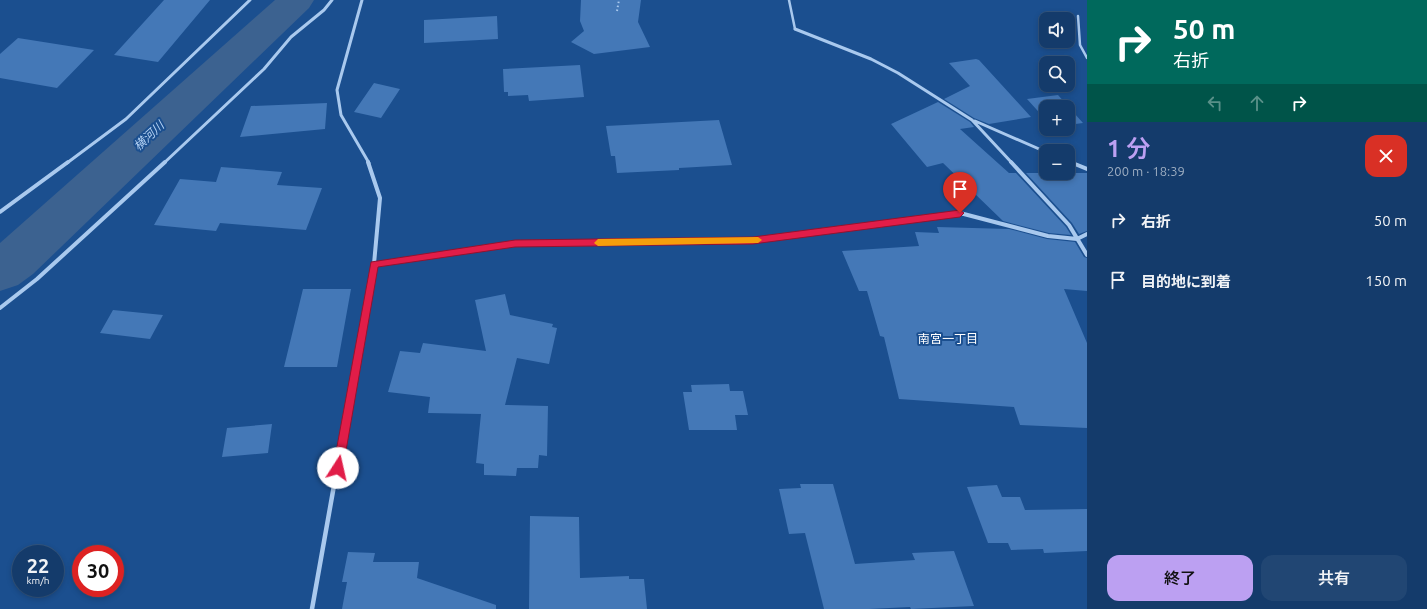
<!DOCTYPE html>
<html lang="ja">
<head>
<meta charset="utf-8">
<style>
	body { margin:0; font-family:Ubuntu,"Noto Sans JP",sans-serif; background:#214673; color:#f1f3f6; height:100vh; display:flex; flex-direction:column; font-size:15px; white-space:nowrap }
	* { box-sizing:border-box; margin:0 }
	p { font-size:13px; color:#9dadc1 }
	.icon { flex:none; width:22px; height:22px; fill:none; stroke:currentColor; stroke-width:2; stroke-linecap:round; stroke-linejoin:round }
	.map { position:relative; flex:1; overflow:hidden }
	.sheet { display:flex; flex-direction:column; background:#143b6b; width:340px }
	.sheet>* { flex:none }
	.top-card { background:#00695c; color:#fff; overflow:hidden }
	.controls { position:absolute; left:1039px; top:12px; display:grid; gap:8px }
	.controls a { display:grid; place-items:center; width:36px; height:36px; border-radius:8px; background:#143b6b; box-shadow:0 2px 6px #0003,0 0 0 1px #33557e; font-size:20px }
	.speed { position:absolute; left:12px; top:545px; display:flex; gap:8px; font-size:20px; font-weight:700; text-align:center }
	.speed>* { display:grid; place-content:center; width:52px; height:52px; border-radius:50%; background:#143b6b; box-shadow:0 2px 6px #0003,0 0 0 1px #33557e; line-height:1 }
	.speed small { font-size:10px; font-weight:400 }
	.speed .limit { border:6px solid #d22; background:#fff; color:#111 }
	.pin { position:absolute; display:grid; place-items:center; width:34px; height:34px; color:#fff; margin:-41px -17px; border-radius:50% 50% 50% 0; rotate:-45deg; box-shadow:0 0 4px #0007 }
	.pin .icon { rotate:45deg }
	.me { position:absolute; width:44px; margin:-22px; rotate:10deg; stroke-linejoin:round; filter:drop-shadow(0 0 3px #0008) }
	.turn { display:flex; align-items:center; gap:14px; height:84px; padding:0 20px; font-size:18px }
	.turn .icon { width:52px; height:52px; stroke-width:2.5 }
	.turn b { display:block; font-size:28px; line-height:34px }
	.lanes { display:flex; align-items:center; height:38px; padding:0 20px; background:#0003; justify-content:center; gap:20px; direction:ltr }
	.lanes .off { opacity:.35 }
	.round { display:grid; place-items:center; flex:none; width:42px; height:42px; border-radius:12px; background:#214673 }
	.summary { display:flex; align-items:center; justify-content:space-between; height:68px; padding:0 20px }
	h1 { font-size:24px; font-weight:600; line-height:30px; color:#bca0f2 }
	.cta { display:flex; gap:8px; margin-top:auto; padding:8px 20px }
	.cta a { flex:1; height:46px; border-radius:12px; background:#bca0f2; color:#111; font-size:16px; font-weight:600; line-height:46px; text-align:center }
	.cta a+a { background:#214673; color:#f1f3f6 }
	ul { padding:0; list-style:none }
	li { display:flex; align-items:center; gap:12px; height:60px; padding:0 20px }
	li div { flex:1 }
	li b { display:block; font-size:15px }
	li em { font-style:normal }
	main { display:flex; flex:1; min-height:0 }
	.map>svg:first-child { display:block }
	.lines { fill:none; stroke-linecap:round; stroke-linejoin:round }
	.river { fill:#3c6290; fill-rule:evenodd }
	.building { fill:#4478b7 }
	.path { stroke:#a9c9ee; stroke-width:2; stroke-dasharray:1.5 2.5; stroke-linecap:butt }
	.service { stroke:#a9c9ee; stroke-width:2.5 }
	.minor-far2 { stroke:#a9c9ee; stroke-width:3 }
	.minor-far1 { stroke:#a9c9ee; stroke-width:4 }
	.minor { stroke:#a9c9ee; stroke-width:4.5 }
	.route { fill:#e11d48; stroke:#92132f }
	.slow { fill:#f59e0b }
	.labels { text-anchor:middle; stroke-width:4; stroke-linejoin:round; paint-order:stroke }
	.water-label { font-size:12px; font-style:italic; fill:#b5d3f5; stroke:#1b4f8f }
	.neighbourhood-label { font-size:12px; fill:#fff; stroke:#1b4f8f }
</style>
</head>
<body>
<main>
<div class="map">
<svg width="1087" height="609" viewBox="0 0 1087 609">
	<rect width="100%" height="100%" fill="#1b4f8f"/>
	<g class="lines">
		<path class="river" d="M 275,0 L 314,0 L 309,8 L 33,274 L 18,285 L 0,291 L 0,243 Z"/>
	</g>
	<path class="building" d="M 164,0 L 210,0 L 158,62 L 114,55 Z
		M 581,0 L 641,0 L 638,22 L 650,47 L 594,54 L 571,42 L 584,31 L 580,21 Z
		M 497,16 L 498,39 L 424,43 L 424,20 Z
		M 18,38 L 94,50 L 57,88 L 0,78 L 0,54 Z
		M 976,59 L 979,60 L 1031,117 L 989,124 L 974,118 L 944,99 L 970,86 L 949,63 Z
		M 580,65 L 584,97 L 529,101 L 528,95 L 508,96 L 508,92 L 504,92 L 503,69 Z
		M 374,83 L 400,89 L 381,118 L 354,112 Z
		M 1058,95 L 1083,123 L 1068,125 L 1068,107 L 1046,107 L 1046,120 L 1027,99 Z
		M 938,102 L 970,122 L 974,127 L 960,129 L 1009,173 L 1016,173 L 1066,227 L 1071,235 L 1049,233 L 1003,221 L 943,163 L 927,167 L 891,124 Z
		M 327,103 L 325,129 L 240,137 L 251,106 Z
		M 719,120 L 732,165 L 679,168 L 679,170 L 617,173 L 615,156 L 611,156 L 606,126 Z
		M 221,167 L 282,172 L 277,185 L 322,188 L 306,230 L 220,223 L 216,231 L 154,225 L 180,179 L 216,182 Z
		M 1026,173 L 1087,173 L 1087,231 L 1079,234 L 1072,223 Z
		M 937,227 L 1009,229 L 1047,239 L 1075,242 L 1084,257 L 1087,258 L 1087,291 L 1064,289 L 1087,343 L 1087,428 L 1020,425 L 1014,407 L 899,399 L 884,337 L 880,336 L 867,291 L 859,291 L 842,251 L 919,246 L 915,232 L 939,233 Z
		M 303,289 L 351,289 L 337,367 L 284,367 Z
		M 505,294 L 510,315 L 553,324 L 552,327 L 557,328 L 549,364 L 517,358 L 505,405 L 548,406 L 547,456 L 539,455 L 538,468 L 517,468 L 516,476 L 484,475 L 484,464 L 476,463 L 481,414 L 428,413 L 430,397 L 388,392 L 400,351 L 420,353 L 423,343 L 486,351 L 475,300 Z
		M 113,310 L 163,315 L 150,339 L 100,333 Z
		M 729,384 L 730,391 L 743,391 L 748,415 L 735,415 L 737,430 L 689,430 L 683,392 L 692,392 L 691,385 Z
		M 272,424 L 268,453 L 222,457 L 227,428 Z
		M 800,484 L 833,484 L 855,564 L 915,560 L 912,553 L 954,551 L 974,606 L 911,609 L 910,607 L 869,609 L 824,609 L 805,533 L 789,534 L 779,489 L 801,488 Z
		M 997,485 L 1002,497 L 1020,497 L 1025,510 L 1087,509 L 1087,551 L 1044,553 L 1043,549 L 1011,550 L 1008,543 L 988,543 L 967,487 Z
		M 530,516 L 579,517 L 580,578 L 629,576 L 629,579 L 644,579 L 647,609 L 529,609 Z
		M 348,552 L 375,553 L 373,562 L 419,562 L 417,578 L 496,605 L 496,609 L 342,609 L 347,582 L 342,582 Z"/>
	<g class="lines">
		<path class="path" d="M 617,11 L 619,0"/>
		<path class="service" d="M 789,0 L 795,29
			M 1078,16 L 1080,45 L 1087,58"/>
		<path class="minor-far2" d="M 362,0 L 337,90 L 341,115 L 369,163
			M 795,29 L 871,59 L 898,73 L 972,120 L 1012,163
			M 975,121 L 1046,152
			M 1068,161 L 1072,163
			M 67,163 L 126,119 L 250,0
			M 164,163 L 264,69 L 291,37 L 324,10 L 332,0"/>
		<path class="minor-far1" d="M 1011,162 L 1069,225 L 1087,255
			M 1070,162 L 1087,169
			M 0,212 L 68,162
			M 374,264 L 515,244 L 753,241 L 960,213 L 1048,236 L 1077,239 L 1087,234
			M 0,308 L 37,279 L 165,162
			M 356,363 L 374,264 L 380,198 L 368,162"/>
		<path class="minor" d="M 312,609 L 356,362"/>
	</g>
	<path class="route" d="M 960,210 L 964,213 L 960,217 L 753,244 L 515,247 L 378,267 L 343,468 L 342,472 L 338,473 L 334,472 L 333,468 L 371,262 L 515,240 L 753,237 Z"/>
	<path class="slow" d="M 758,237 L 762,240 L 758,243 L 598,246 L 594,243 L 598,239 Z"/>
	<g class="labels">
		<g class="water-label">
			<text transform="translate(149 136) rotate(-43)" y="4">横河川</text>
		</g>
		<g class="neighbourhood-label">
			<text x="948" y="343">南宮一丁目</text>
		</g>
	</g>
</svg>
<div class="controls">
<a><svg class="icon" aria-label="sound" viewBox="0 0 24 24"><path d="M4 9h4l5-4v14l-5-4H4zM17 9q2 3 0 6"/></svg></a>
<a><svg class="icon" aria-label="search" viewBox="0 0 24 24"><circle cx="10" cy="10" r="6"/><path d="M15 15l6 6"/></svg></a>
<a>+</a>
<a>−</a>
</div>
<div class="speed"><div>22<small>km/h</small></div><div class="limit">30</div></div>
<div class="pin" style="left:960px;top:213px;background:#d93025"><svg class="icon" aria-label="arrive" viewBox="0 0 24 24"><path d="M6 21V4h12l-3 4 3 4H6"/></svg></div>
<svg class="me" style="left:338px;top:468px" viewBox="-20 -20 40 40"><circle r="19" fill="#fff"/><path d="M0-13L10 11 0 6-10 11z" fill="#e11d48"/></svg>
</div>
<section class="sheet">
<div class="top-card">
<div class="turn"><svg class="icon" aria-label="right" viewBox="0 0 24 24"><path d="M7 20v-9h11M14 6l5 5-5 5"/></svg><div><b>50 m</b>右折</div></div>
<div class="lanes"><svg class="icon off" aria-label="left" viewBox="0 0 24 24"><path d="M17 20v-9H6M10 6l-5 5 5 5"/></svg><svg class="icon off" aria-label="ahead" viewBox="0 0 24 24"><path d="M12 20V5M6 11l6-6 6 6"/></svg><svg class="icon" aria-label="right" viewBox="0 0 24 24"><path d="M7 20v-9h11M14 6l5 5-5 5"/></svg></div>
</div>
<div class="summary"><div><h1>1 分</h1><p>200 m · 18:39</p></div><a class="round" style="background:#d93025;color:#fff"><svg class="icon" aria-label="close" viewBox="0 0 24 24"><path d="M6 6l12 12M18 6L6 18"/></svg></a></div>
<ul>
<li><svg class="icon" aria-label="right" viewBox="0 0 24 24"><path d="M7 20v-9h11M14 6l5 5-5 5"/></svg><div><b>右折</b></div><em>50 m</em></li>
<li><svg class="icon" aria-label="arrive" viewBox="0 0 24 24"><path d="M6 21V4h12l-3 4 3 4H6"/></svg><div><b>目的地に到着</b></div><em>150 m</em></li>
</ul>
<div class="cta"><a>終了</a><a>共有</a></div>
</section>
</main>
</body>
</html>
